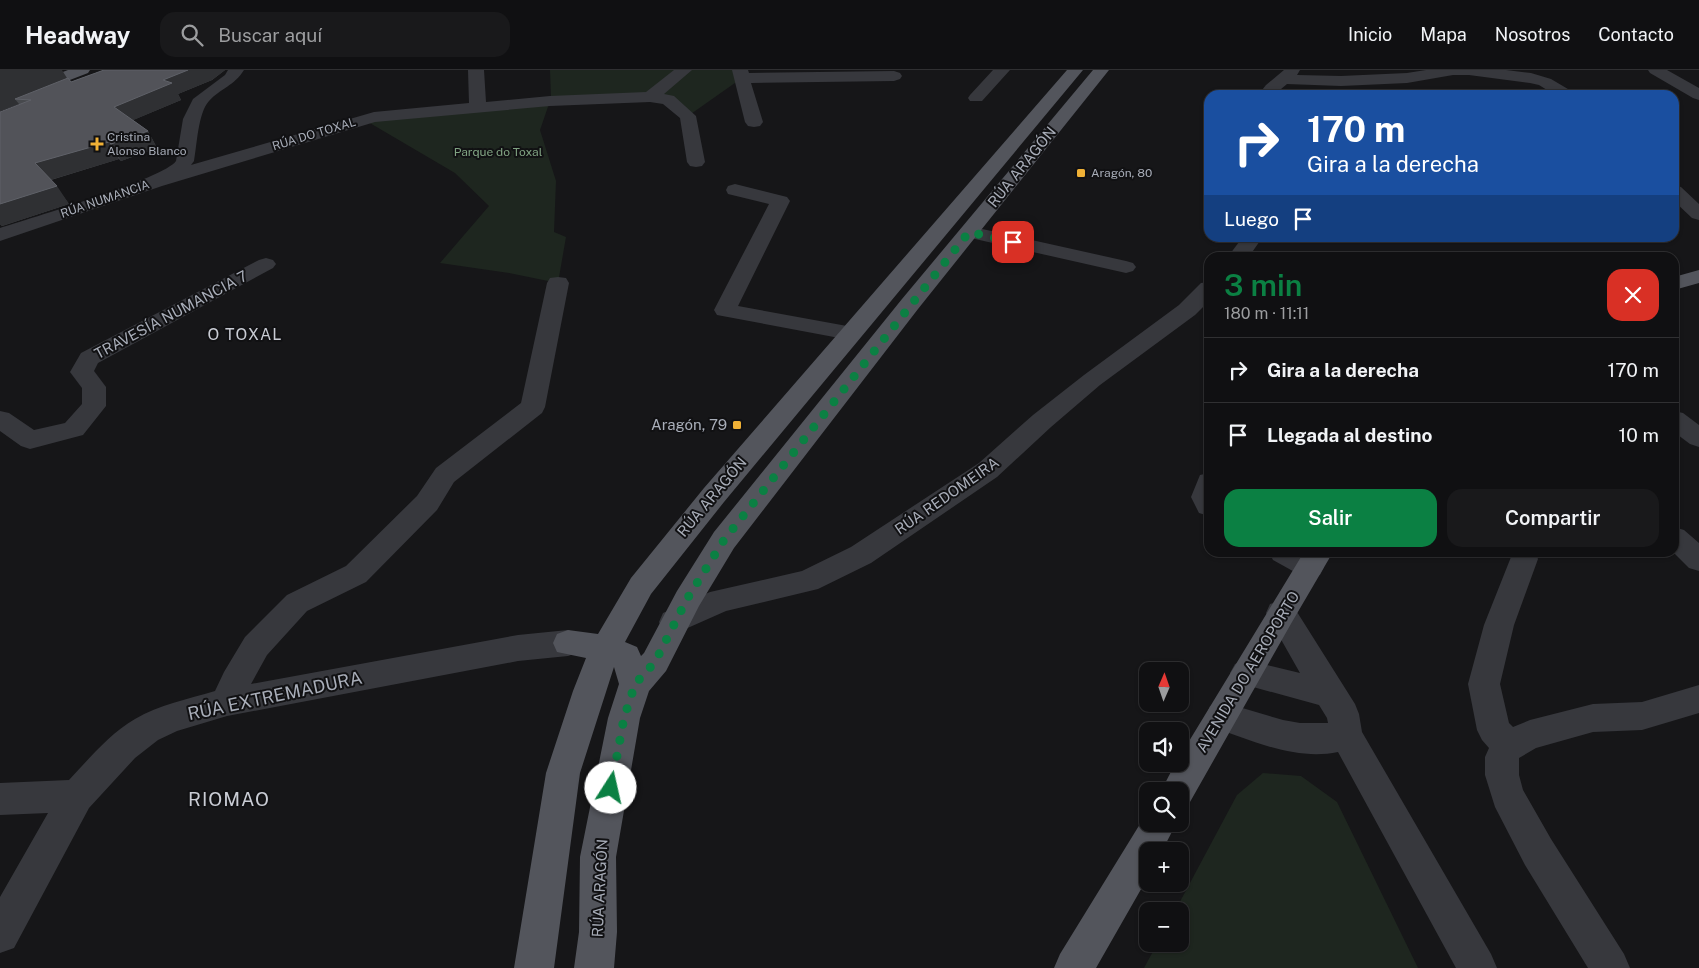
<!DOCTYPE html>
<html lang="es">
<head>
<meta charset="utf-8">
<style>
	body { margin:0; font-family:"Public Sans",sans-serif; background:#19191b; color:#f1f3f6; height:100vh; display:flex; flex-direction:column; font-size:19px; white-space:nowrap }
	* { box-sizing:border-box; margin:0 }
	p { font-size:16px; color:#9c9d9f }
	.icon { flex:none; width:28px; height:28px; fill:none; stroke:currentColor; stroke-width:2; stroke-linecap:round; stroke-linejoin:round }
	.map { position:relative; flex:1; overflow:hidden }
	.side { position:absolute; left:1204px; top:182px; width:475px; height:305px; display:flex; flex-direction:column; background:#101012; border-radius:15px; box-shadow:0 1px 4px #0004,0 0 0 1px #303032 }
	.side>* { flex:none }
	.top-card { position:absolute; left:1204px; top:20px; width:475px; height:152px; border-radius:15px; box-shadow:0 1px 4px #0004,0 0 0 1px #303032; background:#1a4fa0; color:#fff; overflow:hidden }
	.needle { width:32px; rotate:2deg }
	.fabs { position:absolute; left:1139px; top:592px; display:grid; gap:10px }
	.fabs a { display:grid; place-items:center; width:50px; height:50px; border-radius:10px; background:#101012; box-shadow:0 1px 4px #0004,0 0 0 1px #303032; font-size:25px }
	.pin { position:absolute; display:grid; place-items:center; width:42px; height:42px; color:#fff; margin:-21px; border-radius:10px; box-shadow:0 2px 8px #0006 }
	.me { position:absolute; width:55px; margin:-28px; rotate:10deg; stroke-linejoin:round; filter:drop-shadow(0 0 4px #0008) }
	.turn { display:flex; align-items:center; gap:18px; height:105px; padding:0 20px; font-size:22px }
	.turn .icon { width:65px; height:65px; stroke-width:2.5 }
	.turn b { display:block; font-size:35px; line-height:42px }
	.then { display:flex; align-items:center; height:48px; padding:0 20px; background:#0003; gap:10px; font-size:19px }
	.round { display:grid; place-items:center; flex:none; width:52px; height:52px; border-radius:15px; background:#19191b }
	.summary { display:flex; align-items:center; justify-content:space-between; height:85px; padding:0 20px }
	h1 { font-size:30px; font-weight:600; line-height:38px; color:#0b8043 }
	.primary-button { display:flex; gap:10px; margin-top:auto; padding:10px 20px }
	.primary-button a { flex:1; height:58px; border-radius:15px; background:#0b8043; color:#fff; font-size:20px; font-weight:600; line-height:58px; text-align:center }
	.primary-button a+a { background:#19191b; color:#f1f3f6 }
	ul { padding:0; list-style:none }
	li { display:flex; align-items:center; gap:15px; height:65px; padding:0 20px; border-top:1px solid #303032 }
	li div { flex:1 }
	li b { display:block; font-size:19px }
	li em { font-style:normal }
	header { display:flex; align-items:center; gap:30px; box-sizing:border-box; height:70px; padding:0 25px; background:#101012; border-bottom:1px solid #303032 }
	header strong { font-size:24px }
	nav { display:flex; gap:28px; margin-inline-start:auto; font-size:18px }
	.search { width:350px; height:45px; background:#19191b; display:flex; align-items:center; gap:12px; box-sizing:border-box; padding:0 18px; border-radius:15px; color:#9c9d9f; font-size:19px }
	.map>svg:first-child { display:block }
	.green { fill:#1e261f }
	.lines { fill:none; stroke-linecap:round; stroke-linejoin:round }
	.minor { fill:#37383d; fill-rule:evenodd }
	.major { fill:#53555c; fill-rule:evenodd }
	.wall { fill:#47494d }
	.shaded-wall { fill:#2f3033 }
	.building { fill:#525359; stroke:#5f6168 }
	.route { stroke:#0b8043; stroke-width:9; stroke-dasharray:0 16.2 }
	.poi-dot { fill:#f0b136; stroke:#111113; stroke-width:2 }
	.labels { text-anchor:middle; stroke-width:4; stroke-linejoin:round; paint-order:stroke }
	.far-street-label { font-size:12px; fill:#a8adb8; stroke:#111113 }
	.far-poi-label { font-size:12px; fill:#a8adb8; stroke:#111113; text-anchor:start }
	.far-park-label { font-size:12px; fill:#80a382; stroke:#111113 }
	.street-label { font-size:15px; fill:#a8adb8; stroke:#111113 }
	.poi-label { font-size:15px; fill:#a8adb8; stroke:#111113; text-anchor:end }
	.neighbourhood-label { font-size:16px; letter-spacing:1px; fill:#c9ccd4; stroke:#111113 }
	.near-street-label { font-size:18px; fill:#a8adb8; stroke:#111113 }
	.near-neighbourhood-label { font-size:19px; letter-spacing:1px; fill:#c9ccd4; stroke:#111113 }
</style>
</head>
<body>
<header>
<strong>Headway</strong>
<div class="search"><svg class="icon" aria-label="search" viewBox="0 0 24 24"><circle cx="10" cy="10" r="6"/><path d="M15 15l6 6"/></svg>Buscar aquí</div>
<nav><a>Inicio</a><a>Mapa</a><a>Nosotros</a><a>Contacto</a></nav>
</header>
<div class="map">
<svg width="1699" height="898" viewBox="0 0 1699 898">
	<rect width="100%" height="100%" fill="#161618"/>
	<path class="green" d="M 550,0 L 740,0 L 742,8 L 688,46 L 668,30 L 550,31 L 540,60 L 556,111 L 554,162 L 566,167 L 558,213 L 509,203 L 440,193 L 489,136 L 455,103 L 363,49 L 551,27 Z
		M 1263,703 L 1301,706 L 1337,732 L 1418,898 L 1144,898 L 1157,874 L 1180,874 L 1180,841 L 1175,841 L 1237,725 Z"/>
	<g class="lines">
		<path class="minor" d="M 228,0 L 244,0 C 234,16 221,18 209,31 C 198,43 197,75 194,91 L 191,95 L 374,42 L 469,33 L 468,0 L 484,0 L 486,32 L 550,26 L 646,22 L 674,0 L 692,0 L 664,24 L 674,26 L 696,46 L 705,92 L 702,96 L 696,97 L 690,96 L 687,92 L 680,48 L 663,34 L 650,32 L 550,36 L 375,52 L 162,116 L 0,171 L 0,158 C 28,149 165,108 176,91 L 183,49 L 193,29 L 225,5 Z
			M 732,0 L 748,0 L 749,3 L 894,1 L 900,3 L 902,6 L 900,9 L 894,11 L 751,13 L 763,52 L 760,56 L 754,57 L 748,56 L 745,52 Z
			M 993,0 L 1010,0 L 982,31 L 970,31 L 968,28 L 970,25 Z
			M 1284,0 L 1300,0 L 1297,5 L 1341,6 L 1407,3 L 1426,0 L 1506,0 L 1531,3 L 1551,9 L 1573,22 L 1575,25 L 1555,25 L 1539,15 L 1530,13 L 1469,5 L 1453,5 L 1407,13 L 1341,16 L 1287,14 L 1274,25 L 1258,25 L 1266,15 Z
			M 1648,0 L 1667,0 L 1699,18 L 1699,30 L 1693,28 L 1650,3 Z
			M 735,114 L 787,127 L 790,131 L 738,236 L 858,258 L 861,263 L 858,268 L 850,270 L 717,245 L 714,240 L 769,134 L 728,124 L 726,120 L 728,116 Z
			M 1674,115 L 1681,117 L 1699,134 L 1699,150 L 1692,148 L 1674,131 Z
			M 969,156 L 1126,191 L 1133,193 L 1136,197 L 1133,201 L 1126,203 L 962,166 L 959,162 L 962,158 Z
			M 1242,168 L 1262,168 L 1248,188 L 1227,188 Z
			M 266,188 L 273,190 L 276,194 L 273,198 L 98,293 L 94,301 L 106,317 L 106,336 L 83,365 L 30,379 L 21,376 L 0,361 L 0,341 L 9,343 L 34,360 L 65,353 L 82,334 L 82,318 L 70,302 L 81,283 L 259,190 Z
			M 558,207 L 566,208 L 569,213 L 545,337 L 542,343 L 454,412 L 437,440 L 366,512 L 307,541 L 267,585 L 251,614 L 518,565 L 568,560 L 579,564 L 583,573 L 579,582 L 568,586 L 518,591 L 227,646 L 177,661 L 158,670 L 135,688 L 89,738 L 14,878 L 0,883 L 0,827 L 48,743 L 0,745 L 0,713 L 69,710 C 89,689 109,664 135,649 C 159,635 188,629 215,621 L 224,602 L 245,567 L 287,525 L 346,496 L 417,426 L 436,398 L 521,333 L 547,213 L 550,208 Z
			M 1209,212 L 1209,231 L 1195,245 L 1100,315 L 1051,357 L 997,407 L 871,493 L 818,519 L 726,541 L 674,564 L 663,561 L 659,552 L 663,543 L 710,522 L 802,501 L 851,477 L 979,393 L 1033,345 L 1084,305 L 1179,235 L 1201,213 Z
			M 1674,341 L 1683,343 L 1699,355 L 1699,377 L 1690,374 L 1674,362 Z
			M 1209,403 L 1209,446 L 1199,443 L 1191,427 L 1200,405 Z
			M 1674,457 L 1684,460 L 1699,473 L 1699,501 L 1689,498 L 1673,482 Z
			M 1269,482 C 1289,482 1314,477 1324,497 L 1320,505 L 1310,508 L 1300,505 L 1273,490 Z
			M 1513,482 L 1535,482 L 1538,489 L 1514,555 L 1500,614 L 1509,653 L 1513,657 L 1530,650 L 1593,634 L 1642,632 L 1699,615 L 1699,643 L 1642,660 L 1593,662 L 1536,678 L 1519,688 L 1519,705 L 1523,720 L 1551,769 L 1624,884 L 1630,898 L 1588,898 L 1525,795 L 1495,737 L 1485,705 L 1485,687 L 1489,678 L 1482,670 L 1477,660 L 1468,614 L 1484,555 Z
			M 1281,531 L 1292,534 L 1355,634 L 1359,644 L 1362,662 L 1491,884 L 1497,898 L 1456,898 L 1338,682 C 1295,691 1250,670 1210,656 L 1206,646 L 1210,636 L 1222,632 L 1283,650 L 1300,653 L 1328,653 L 1327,648 L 1319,635 L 1235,612 L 1230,603 L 1235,594 L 1246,590 L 1300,603 L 1266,543 L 1270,534 Z"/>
		<path class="major" d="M 68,0 L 90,0 L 88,3 L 0,37 L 0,26 Z
			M 1067,0 L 1083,0 L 724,432 L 651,524 L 625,572 L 637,577 L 641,586 L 644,583 L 677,521 L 714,462 L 902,229 L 1093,0 L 1109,0 L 918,239 L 734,478 L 699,536 L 666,601 L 649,621 L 640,648 L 616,787 L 617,862 L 614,898 L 574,898 L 579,862 L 580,787 L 608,648 L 619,614 L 614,597 L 580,703 L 554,898 L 514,898 L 546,703 L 573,621 L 586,588 L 557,582 L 553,573 L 557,564 L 568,560 L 598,564 L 631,508 L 704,418 Z
			M 1699,200 L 1699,213 L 1674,220 L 1674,207 Z
			M 1304,482 L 1333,482 L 1292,552 L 1190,732 L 1180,736 L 1180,721 L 1161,721 L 1175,694 L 1180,694 L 1180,686 Z
			M 1148,741 L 1148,754 L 1176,754 L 1162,781 L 1148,781 L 1148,807 L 1096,898 L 1054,898 L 1060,884 Z"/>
	</g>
	<path class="wall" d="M 0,0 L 67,9 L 71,12 L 104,0 L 225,0 L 212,10 L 178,24 L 181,30 L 133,50 L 148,61 L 157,78 L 121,91 L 119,89 L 51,110 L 69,134 L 2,156 L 0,154 L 0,42 L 20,35 L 19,34 L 0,41 Z"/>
	<path class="shaded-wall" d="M 0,0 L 62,0 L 70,13 L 15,29 L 19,34 L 0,41 Z
		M 188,0 L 225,0 L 212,10 L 178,24 L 181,30 L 124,54 L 114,37 L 163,10 Z
		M 148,61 L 157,78 L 121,91 L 111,74 Z
		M 109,72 L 119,89 L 47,111 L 35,93 Z
		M 57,116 L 69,134 L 2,156 L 0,154 L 0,134 Z"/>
	<path class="building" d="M 104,0 L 188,0 L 163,10 L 172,13 L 114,37 L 148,61 L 111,74 L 109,72 L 35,93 L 57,116 L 0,134 L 0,42 L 31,30 L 15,29 L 68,8 L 71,12 Z"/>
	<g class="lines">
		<path class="route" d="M 611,718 L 624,648 L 635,614 L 655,592 L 687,529 L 724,470 L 969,162 L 1013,172"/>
	</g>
	<g class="poi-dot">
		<path d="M94.5 66.5h5v5h5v5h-5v5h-5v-5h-5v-5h5z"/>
		<rect x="1076" y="98" width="10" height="10" rx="2.5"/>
		<rect x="732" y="350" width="10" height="10" rx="2.5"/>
	</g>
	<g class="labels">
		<g class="far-street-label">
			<text transform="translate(314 64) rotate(-17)" y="4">RÚA DO TOXAL</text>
			<text transform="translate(105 129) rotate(-19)" y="4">RÚA NUMANCIA</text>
		</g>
		<g class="far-poi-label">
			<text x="107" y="71">Cristina<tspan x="107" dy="14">Alonso Blanco</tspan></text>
			<text x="1091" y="107">Aragón, 80</text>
		</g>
		<g class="far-park-label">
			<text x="498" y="86">Parque do Toxal</text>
		</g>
		<g class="street-label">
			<text transform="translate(1022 97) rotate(-51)" y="5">RÚA ARAGÓN</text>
			<text transform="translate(171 245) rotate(-28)" y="5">TRAVESÍA NUMANCIA 7</text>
			<text transform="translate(947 426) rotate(-35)" y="5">RÚA REDOMEIRA</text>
			<text transform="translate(712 427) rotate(-50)" y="5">RÚA ARAGÓN</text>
			<text transform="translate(1248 602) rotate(-59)" y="5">AVENIDA DO AEROPORTO</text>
			<text transform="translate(600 818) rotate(-87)" y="5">RÚA ARAGÓN</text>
		</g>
		<g class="poi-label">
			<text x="727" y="360">Aragón, 79</text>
		</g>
		<g class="neighbourhood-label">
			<text x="245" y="270">O TOXAL</text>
		</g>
		<g class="near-street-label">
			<text transform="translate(275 626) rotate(-12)" y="6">RÚA EXTREMADURA</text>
		</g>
		<g class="near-neighbourhood-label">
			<text x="229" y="736">RIOMAO</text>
		</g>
	</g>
</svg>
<div class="fabs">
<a><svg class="needle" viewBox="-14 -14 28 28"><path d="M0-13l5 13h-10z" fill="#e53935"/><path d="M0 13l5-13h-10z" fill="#9c9d9f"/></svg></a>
<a><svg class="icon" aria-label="sound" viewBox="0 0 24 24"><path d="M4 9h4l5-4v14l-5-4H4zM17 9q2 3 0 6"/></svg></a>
<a><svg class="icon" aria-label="search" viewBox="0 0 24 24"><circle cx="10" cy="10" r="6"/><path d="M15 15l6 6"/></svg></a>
<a>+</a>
<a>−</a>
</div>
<div class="pin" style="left:1013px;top:172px;background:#d93025"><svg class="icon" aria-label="arrive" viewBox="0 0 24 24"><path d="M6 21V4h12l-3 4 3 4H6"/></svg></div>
<svg class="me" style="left:611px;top:718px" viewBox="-20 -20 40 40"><circle r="19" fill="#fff"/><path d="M0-13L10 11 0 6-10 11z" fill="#0b8043"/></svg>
<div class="top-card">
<div class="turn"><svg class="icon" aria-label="right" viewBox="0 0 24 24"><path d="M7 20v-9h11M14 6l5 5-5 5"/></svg><div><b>170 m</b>Gira a la derecha</div></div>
<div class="then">Luego<svg class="icon" aria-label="arrive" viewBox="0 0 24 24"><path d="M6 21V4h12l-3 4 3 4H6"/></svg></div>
</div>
<section class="side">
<div class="summary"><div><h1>3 min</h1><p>180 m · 11:11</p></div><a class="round" style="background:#d93025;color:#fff"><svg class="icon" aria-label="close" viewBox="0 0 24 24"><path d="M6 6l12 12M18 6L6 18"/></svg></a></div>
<ul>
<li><svg class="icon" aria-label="right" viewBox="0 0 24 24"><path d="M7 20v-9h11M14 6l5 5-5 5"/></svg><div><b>Gira a la derecha</b></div><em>170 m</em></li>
<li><svg class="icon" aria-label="arrive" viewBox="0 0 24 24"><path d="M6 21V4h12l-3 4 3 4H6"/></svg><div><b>Llegada al destino</b></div><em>10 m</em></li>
</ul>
<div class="primary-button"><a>Salir</a><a>Compartir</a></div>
</section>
</div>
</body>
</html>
